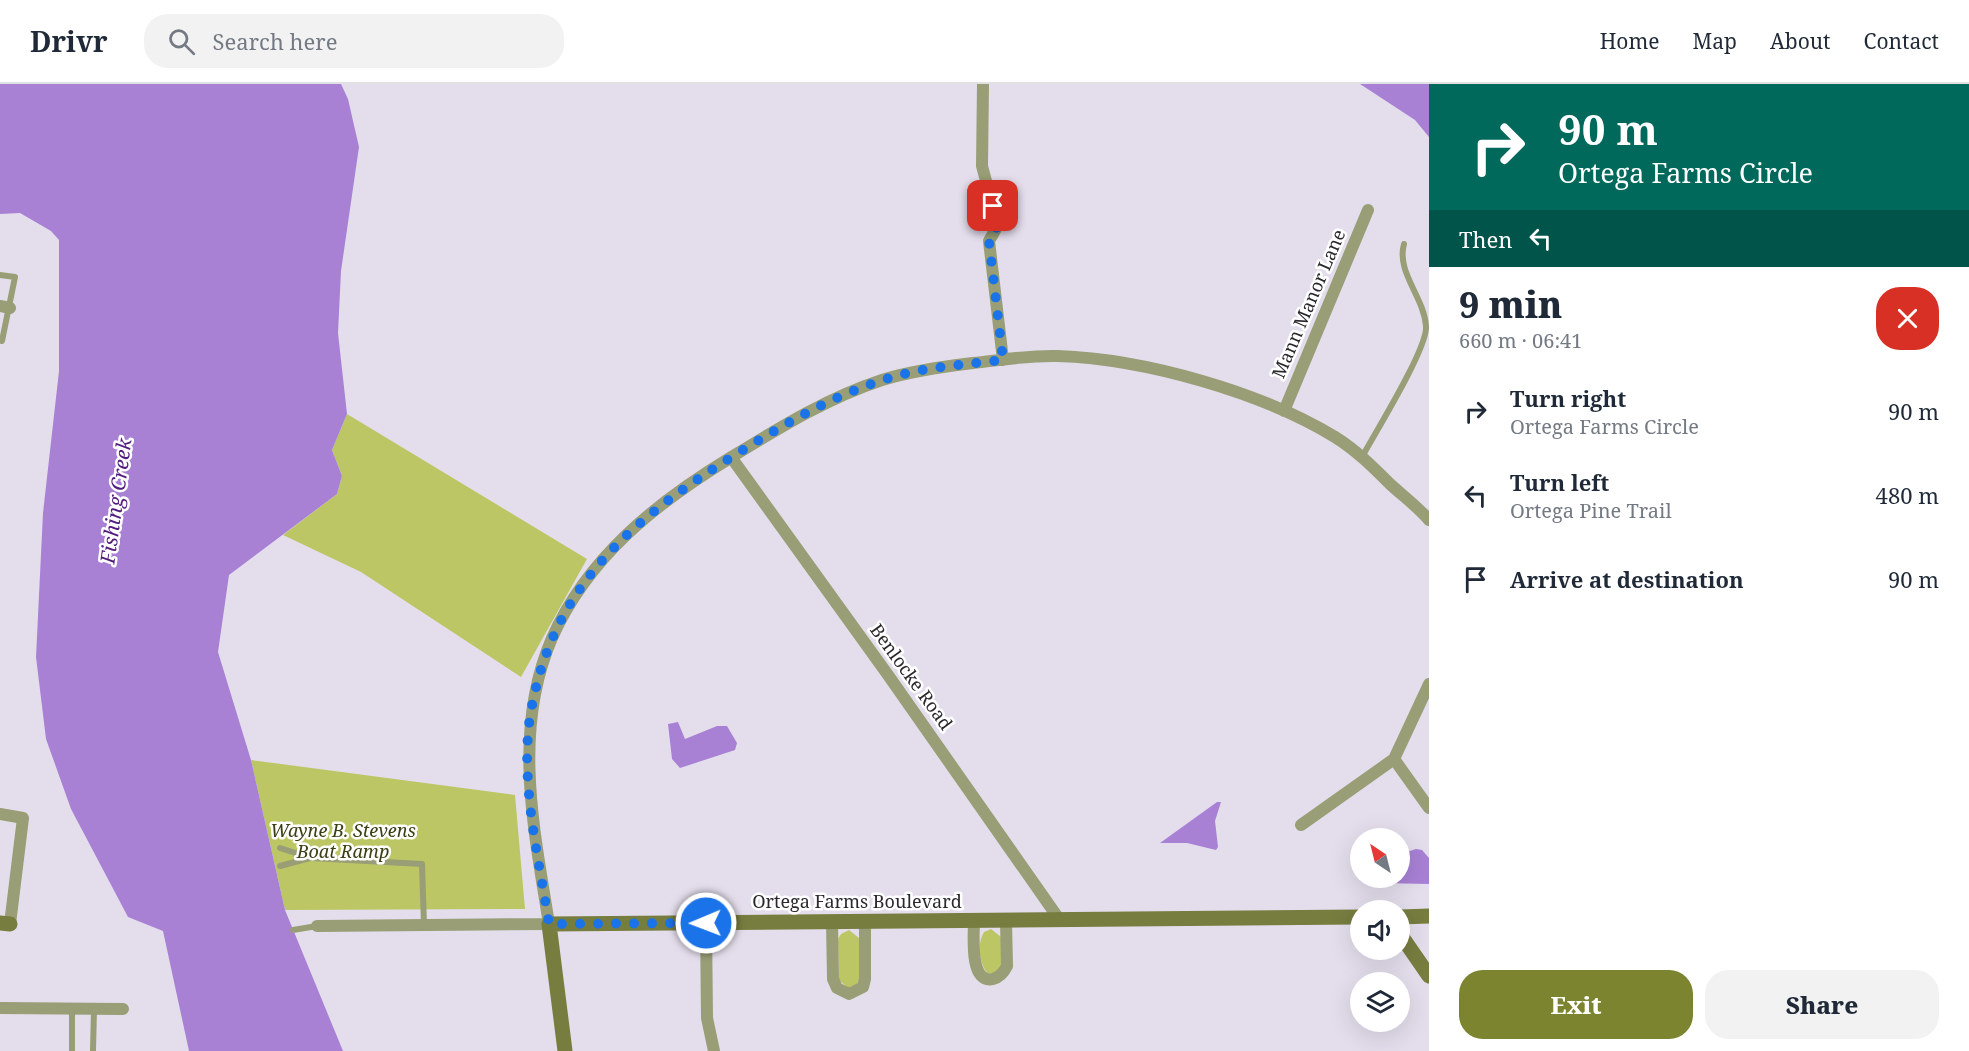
<!DOCTYPE html>
<html lang="en">
<head>
<meta charset="utf-8">
<style>
	body { margin:0; font-family:"Noto Serif",serif; background:#f2f2f3; color:#1f2937; height:100vh; display:flex; flex-direction:column; font-size:22px; white-space:nowrap }
	* { box-sizing:border-box; margin:0 }
	p { font-size:20px; color:#747a83 }
	.icon { flex:none; width:33px; height:33px; fill:none; stroke:currentColor; stroke-width:2; stroke-linecap:round; stroke-linejoin:round }
	.map { position:relative; flex:1; overflow:hidden }
	.side { display:flex; flex-direction:column; background:#fff; width:540px }
	.side>* { flex:none }
	.top-card { background:#00695c; color:#fff; overflow:hidden }
	.needle { width:39px; rotate:325deg }
	.fabs { position:absolute; left:1350px; top:744px; display:grid; gap:12px }
	.fabs a { display:grid; place-items:center; width:60px; height:60px; border-radius:50%; background:#fff; box-shadow:0 6px 24px #0002; font-size:30px }
	.pin { position:absolute; display:grid; place-items:center; width:51px; height:51px; color:#fff; margin:-26px; border-radius:12px; box-shadow:0 3px 9px #0006 }
	.me { position:absolute; width:66px; margin:-33px; rotate:269deg; stroke-linejoin:round; filter:drop-shadow(0 0 4px #0008) }
	.turn { display:flex; align-items:center; gap:21px; height:126px; padding:0 30px; font-size:27px }
	.turn .icon { width:78px; height:78px; stroke-width:2.5 }
	.turn b { display:block; font-size:42px; line-height:51px }
	.then { display:flex; align-items:center; height:57px; padding:0 30px; background:#0003; gap:12px; font-size:22px }
	.round { display:grid; place-items:center; flex:none; width:63px; height:63px; border-radius:24px; background:#f2f2f3 }
	.head { display:flex; align-items:center; justify-content:space-between; height:102px; padding:0 30px }
	h1 { font-size:36px; font-weight:800; line-height:45px }
	.button { display:flex; gap:12px; margin-top:auto; padding:12px 30px }
	.button a { flex:1; height:69px; border-radius:24px; background:#7c842f; color:#fff; font-size:24px; font-weight:800; line-height:69px; text-align:center }
	.button a+a { background:#f2f2f3; color:#1f2937 }
	ul { padding:0; list-style:none }
	li { display:flex; align-items:center; gap:18px; height:84px; padding:0 30px }
	li div { flex:1 }
	li b { display:block; font-size:22px }
	li em { font-style:normal }
	header { display:flex; align-items:center; gap:36px; box-sizing:border-box; height:84px; padding:0 30px; background:#fff; border-bottom:2px solid #e0e1e3 }
	header strong { font-size:28px }
	nav { display:flex; gap:33px; margin-inline-start:auto; font-size:21px }
	.search { width:420px; height:54px; background:#f2f2f3; display:flex; align-items:center; gap:15px; box-sizing:border-box; padding:0 21px; border-radius:24px; color:#747a83; font-size:22px }
	main { display:flex; flex:1; min-height:0 }
	.map>svg:first-child { display:block }
	.green { fill:#bdc664 }
	.water { fill:#a881d5 }
	.lines { fill:none; stroke-linecap:round; stroke-linejoin:round }
	.lane { stroke:#999e76; stroke-width:6 }
	.street { stroke:#999e76; stroke-width:12 }
	.secondary { stroke:#777d3f; stroke-width:15 }
	.route { stroke:#1a73e8; stroke-width:10; stroke-dasharray:0 18 }
	.labels { text-anchor:middle; stroke-width:5; stroke-linejoin:round; paint-order:stroke }
	.street-label { font-size:18px; fill:#2a282d; stroke:#fff }
	.park-label { font-size:18px; font-style:italic; fill:#3b3f14; stroke:#fff }
	.water-label { font-size:20px; font-style:italic; fill:#511a7d; stroke:#fff }
</style>
</head>
<body>
<header>
<strong>Drivr</strong>
<div class="search"><svg class="icon" aria-label="search" viewBox="0 0 24 24"><circle cx="10" cy="10" r="6"/><path d="M15 15l6 6"/></svg>Search here</div>
<nav><a>Home</a><a>Map</a><a>About</a><a>Contact</a></nav>
</header>
<main>
<div class="map">
<svg width="1429" height="967" viewBox="0 0 1429 967">
	<rect width="100%" height="100%" fill="#e4deec"/>
	<path class="green" d="M 347,330 L 587,475 L 521,593 L 361,488 L 283,451 L 337,410 L 342,392 L 332,366 Z
		M 251,676 L 515,711 L 525,825 L 285,826 Z
		M 991,845 L 1001,853 L 1002,882 L 994,889 L 987,889 C 979,878 977,859 984,848 Z
		M 849,846 L 859,854 L 860,896 L 857,900 L 848,904 L 839,896 L 838,855 L 841,850 Z"/>
	<path class="water" d="M 0,0 L 341,0 L 348,15 L 359,63 L 341,187 L 338,249 L 347,330 L 332,366 L 342,392 L 337,410 L 229,491 L 218,568 L 251,676 L 285,826 L 343,967 L 189,967 L 163,847 L 128,833 L 71,725 L 46,655 L 36,573 L 43,429 L 59,287 L 59,156 L 51,147 L 20,129 L 0,130 Z
		M 1360,0 L 1429,0 L 1429,53 L 1415,36 Z
		M 678,638 L 685,655 L 717,642 L 727,642 L 737,659 L 735,666 L 680,684 L 672,675 L 668,640 Z
		M 1217,718 L 1221,718 L 1215,737 L 1218,763 L 1216,766 L 1187,759 L 1160,759 Z
		M 1416,765 L 1422,766 L 1429,774 L 1429,800 L 1380,799 L 1376,794 L 1400,794 L 1400,770 Z"/>
	<g class="lines">
		<path class="lane" d="M 0,191 L 15,193 L 2,257
			M 1362,373 C 1375,349 1428,264 1426,242 C 1424,213 1396,188 1404,160
			M 280,764 L 311,774 L 422,780 L 424,841
			M 280,782 L 310,774
			M 293,846 L 317,842
			M 72,967 L 72,925
			M 93,967 L 94,925"/>
		<path class="street" d="M 983,0 L 982,82 L 998,141 L 989,157 L 1003,276
			M 0,222 L 10,224
			M 1284,327 L 1368,126
			M 731,373 L 888,591 L 1059,835
			M 1394,675 L 1429,724
			M 0,730 L 23,734 L 10,840
			M 1301,741 L 1394,675 L 1429,600
			M 974,837 C 974,851 969,900 993,895 C 1000,893 1004,888 1007,882 L 1006,837
			M 832,838 L 833,895 L 837,904 L 849,910 L 863,903 L 865,895 L 865,838
			M 706,839 L 707,934 L 714,967
			M 317,842 L 549,840 C 534,745 512,647 552,554 C 588,473 656,419 730,374 C 779,344 827,314 882,296 C 911,287 943,283 973,279 C 1001,276 1030,271 1058,272 C 1145,275 1261,308 1335,353 C 1356,366 1373,383 1390,400 C 1403,412 1418,423 1429,436
			M 0,924 L 123,925"/>
		<path class="secondary" d="M 1400,833 L 1429,832
			M 0,839 L 10,840
			M 1400,850 L 1429,892
			M 565,967 L 549,840 L 1360,833"/>
	</g>
	<g class="lines">
		<path class="route" d="M 706,839 L 549,840 C 539,775 520,699 530,633 C 551,502 631,436 738,369 C 785,340 830,313 883,296 C 921,283 964,281 1003,276 L 989,157 L 998,141 L 993,122"/>
	</g>
	<g class="labels">
		<g class="street-label">
			<text transform="translate(1309 220) rotate(-67)" y="6">Mann Manor Lane</text>
			<text transform="translate(911 593) rotate(54)" y="6">Benlocke Road</text>
			<text x="857" y="824">Ortega Farms Boulevard</text>
		</g>
		<g class="park-label">
			<text x="343" y="753">Wayne B. Stevens<tspan x="343" dy="21">Boat Ramp</tspan></text>
		</g>
		<g class="water-label">
			<text transform="translate(116 417) rotate(-82)" y="7">Fishing Creek</text>
		</g>
	</g>
</svg>
<div class="fabs">
<a><svg class="needle" viewBox="-14 -14 28 28"><path d="M0-13l5 13h-10z" fill="#e53935"/><path d="M0 13l5-13h-10z" fill="#747a83"/></svg></a>
<a><svg class="icon" aria-label="sound" viewBox="0 0 24 24"><path d="M4 9h4l5-4v14l-5-4H4zM17 9q2 3 0 6"/></svg></a>
<a><svg class="icon" aria-label="layers" viewBox="0 0 24 24"><path d="M12 4l9 5-9 5-9-5zM3 14l9 5 9-5"/></svg></a>
</div>
<div class="pin" style="left:993px;top:122px;background:#d93025"><svg class="icon" aria-label="arrive" viewBox="0 0 24 24"><path d="M6 21V4h12l-3 4 3 4H6"/></svg></div>
<svg class="me" style="left:706px;top:839px" viewBox="-20 -20 40 40"><circle r="17" fill="#1a73e8" stroke="#fff" stroke-width="3"/><path d="M0-11L8 9 0 5-8 9z" fill="#fff"/></svg>
</div>
<section class="side">
<div class="top-card">
<div class="turn"><svg class="icon" aria-label="right" viewBox="0 0 24 24"><path d="M7 20v-9h11M14 6l5 5-5 5"/></svg><div><b>90 m</b>Ortega Farms Circle</div></div>
<div class="then">Then<svg class="icon" aria-label="left" viewBox="0 0 24 24"><path d="M17 20v-9H6M10 6l-5 5 5 5"/></svg></div>
</div>
<div class="head"><div><h1>9 min</h1><p>660 m · 06:41</p></div><a class="round" style="background:#d93025;color:#fff"><svg class="icon" aria-label="close" viewBox="0 0 24 24"><path d="M6 6l12 12M18 6L6 18"/></svg></a></div>
<ul>
<li><svg class="icon" aria-label="right" viewBox="0 0 24 24"><path d="M7 20v-9h11M14 6l5 5-5 5"/></svg><div><b>Turn right</b><p>Ortega Farms Circle</p></div><em>90 m</em></li>
<li><svg class="icon" aria-label="left" viewBox="0 0 24 24"><path d="M17 20v-9H6M10 6l-5 5 5 5"/></svg><div><b>Turn left</b><p>Ortega Pine Trail</p></div><em>480 m</em></li>
<li><svg class="icon" aria-label="arrive" viewBox="0 0 24 24"><path d="M6 21V4h12l-3 4 3 4H6"/></svg><div><b>Arrive at destination</b></div><em>90 m</em></li>
</ul>
<div class="button"><a>Exit</a><a>Share</a></div>
</section>
</main>
</body>
</html>
